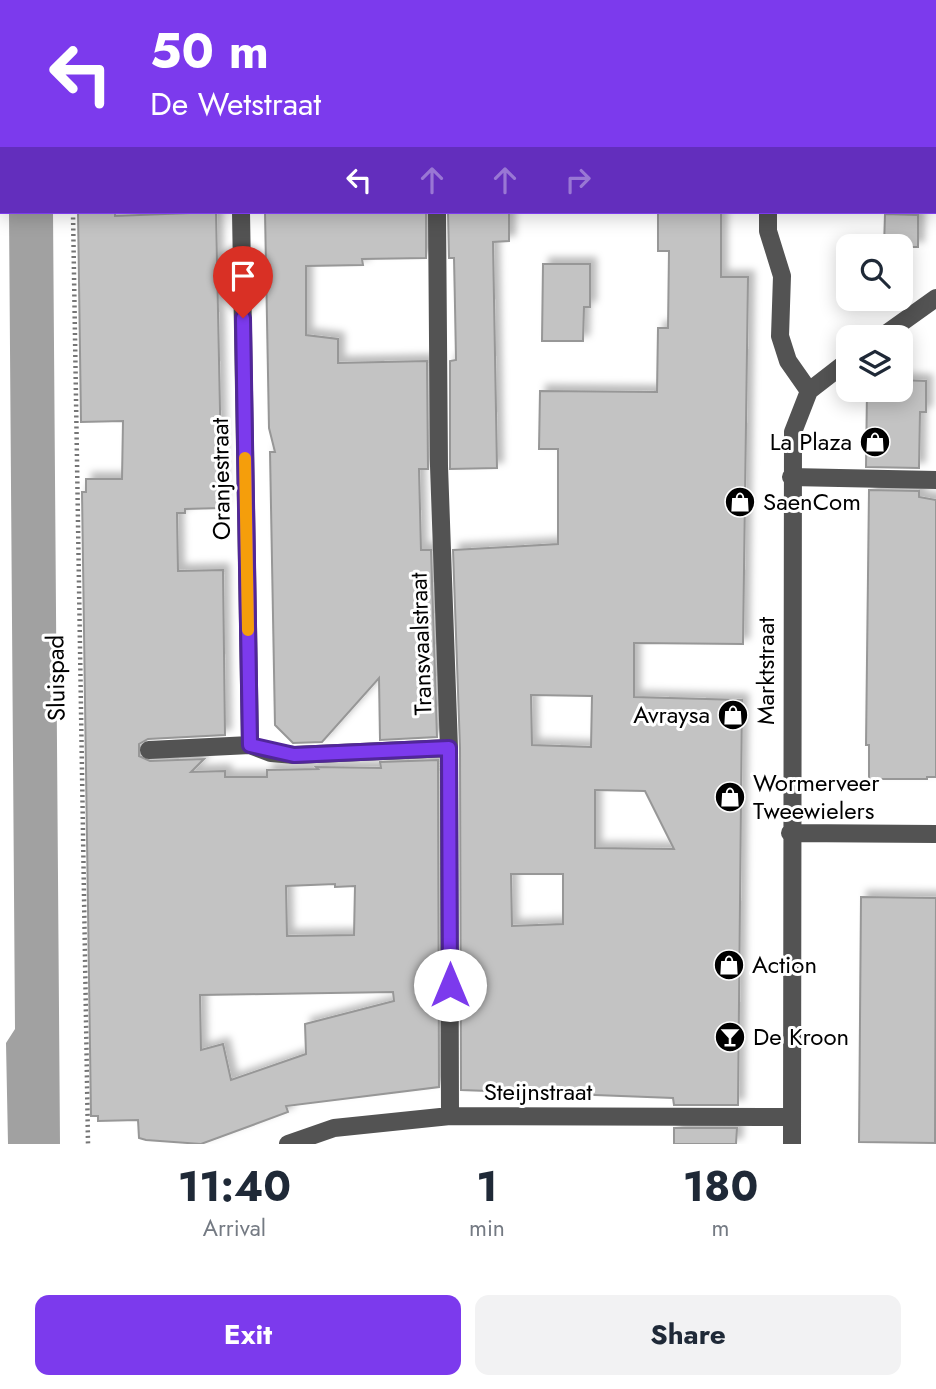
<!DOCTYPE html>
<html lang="en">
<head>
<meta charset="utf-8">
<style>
	body { margin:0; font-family:Jost,sans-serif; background:#f2f2f3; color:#1f2937; height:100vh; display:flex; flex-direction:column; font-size:26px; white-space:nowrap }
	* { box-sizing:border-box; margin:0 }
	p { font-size:23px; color:#747a83 }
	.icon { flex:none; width:38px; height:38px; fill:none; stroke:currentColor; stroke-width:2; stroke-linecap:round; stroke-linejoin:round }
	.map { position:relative; height:1144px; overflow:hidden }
	.side { display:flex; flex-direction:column; background:#fff; flex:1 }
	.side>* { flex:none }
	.top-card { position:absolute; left:0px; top:0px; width:936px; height:214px; box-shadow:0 4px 18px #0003; background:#7c3aed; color:#fff; overflow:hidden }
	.controls { position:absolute; left:836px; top:234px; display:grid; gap:14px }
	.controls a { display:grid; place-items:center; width:77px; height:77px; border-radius:14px; background:#fff; box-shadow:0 4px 18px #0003; font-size:35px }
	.pin { position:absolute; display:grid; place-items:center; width:60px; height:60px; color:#fff; margin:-72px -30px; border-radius:50% 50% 50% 0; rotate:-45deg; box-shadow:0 0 7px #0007 }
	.pin .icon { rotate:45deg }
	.me { position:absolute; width:77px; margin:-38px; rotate:0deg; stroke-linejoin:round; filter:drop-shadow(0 0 5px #0008) }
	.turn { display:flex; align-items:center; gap:24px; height:147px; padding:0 35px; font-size:32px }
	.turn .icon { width:91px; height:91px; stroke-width:2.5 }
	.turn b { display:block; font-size:49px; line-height:60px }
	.lanes { display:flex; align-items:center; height:66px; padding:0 35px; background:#0003; justify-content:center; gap:35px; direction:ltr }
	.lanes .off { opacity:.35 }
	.eta { display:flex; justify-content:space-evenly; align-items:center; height:119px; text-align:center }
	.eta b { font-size:42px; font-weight:700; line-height:49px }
	.primary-button { display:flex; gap:14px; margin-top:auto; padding:14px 35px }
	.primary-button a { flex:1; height:80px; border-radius:14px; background:#7c3aed; color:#fff; font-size:28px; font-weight:700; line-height:80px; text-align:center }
	.primary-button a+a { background:#f2f2f3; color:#1f2937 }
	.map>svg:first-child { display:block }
	.water { fill:#a1a1a1 }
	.building { fill:#c3c3c3; stroke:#979797; stroke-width:2; fill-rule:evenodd; filter:url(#shadow) }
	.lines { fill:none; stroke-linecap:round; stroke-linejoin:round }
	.path { stroke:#757575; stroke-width:4.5; stroke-dasharray:2 3.5; stroke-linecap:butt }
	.minor { stroke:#535353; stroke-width:18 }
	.route-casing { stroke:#51269a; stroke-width:18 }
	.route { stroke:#7c3aed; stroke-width:12 }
	.slow { stroke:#f59e0b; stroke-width:12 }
	.labels { text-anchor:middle; stroke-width:6; stroke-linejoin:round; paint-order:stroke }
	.poi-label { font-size:24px; fill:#000; stroke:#fff; text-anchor:start }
	.street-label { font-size:24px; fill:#000; stroke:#fff }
</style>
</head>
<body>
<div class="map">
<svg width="936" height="1144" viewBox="0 0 936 1144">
	<defs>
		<filter id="shadow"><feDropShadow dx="6" dy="-6" stdDeviation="3.5" flood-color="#0004"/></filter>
	</defs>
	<rect width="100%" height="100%" fill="#fff"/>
	<path class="water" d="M 9,212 L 53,212 L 60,1144 L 8,1144 L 6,1043 L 15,1029 Z"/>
	<path class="building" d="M 78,212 L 115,212 L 115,216 L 216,212 L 222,508 L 185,509 L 185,513 L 177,513 L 178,571 L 223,570 L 225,735 L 148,739 L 139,744 L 139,756 L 150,761 L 204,759 L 191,772 L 225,771 L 225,777 L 267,777 L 267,770 L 318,769 L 316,767 L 381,768 L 380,762 L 438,760 L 439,1087 L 286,1106 L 288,1112 L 201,1144 L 146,1140 L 139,1138 L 138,1120 L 98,1121 L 98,1116 L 91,1116 L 82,492 L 86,492 L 86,479 L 122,479 L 123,421 L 81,422 ZM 335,884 L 335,887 L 355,886 L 354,935 L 287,936 L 286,886 ZM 393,992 L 394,1001 L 305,1024 L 306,1054 L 231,1080 L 223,1044 L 201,1050 L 200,995 Z
		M 265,212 L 426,212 L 426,258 L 362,259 L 363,265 L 306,266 L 306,335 L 338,339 L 338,363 L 427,361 L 428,469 L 419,469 L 421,550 L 431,550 L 437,737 L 380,740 L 379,678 L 322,742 L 293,743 L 275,725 L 270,452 L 275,452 L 269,428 Z
		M 448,212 L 509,212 L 509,241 L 493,242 L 497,468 L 450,469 L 450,361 L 456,360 L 455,306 L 454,258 L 449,258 Z
		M 658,212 L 721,212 L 721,277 L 748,277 L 743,644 L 634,643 L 634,697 L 742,700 L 738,1105 L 674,1105 L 673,1098 L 461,1090 L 460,748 L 453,550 L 558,544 L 558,449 L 539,449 L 540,391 L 657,392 L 658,328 L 668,328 L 669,251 L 658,251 ZM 531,695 L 592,696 L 591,747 L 532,745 ZM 595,790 L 645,791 L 674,849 L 595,848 ZM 511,874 L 563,874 L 563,924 L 512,926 Z
		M 885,214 L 918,215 L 918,247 L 884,247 Z
		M 543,264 L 590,264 L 590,307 L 584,307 L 583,341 L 542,341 Z
		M 901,380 L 926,381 L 926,412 L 920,412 L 919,468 L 866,467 L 867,390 L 901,390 Z
		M 869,490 L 919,491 L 919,497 L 936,500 L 936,777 L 927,777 L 927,779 L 869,779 L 869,745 L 866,745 Z
		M 861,897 L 936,898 L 935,1143 L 859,1142 Z
		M 674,1128 L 737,1128 L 736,1144 L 674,1144 Z"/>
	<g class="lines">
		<path class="path" d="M 0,15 L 2,15
			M 73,212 L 88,1144"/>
		<path class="minor" d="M 80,0 L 80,2
			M 436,0 L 436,2
			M 934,18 L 936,16
			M 241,212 L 250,745
			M 437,212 L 439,466 L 449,748 L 450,1116
			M 768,212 L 768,231 L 782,276 L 780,336 L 788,361 L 809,391
			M 880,338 L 936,298
			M 791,477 L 936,480
			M 149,750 L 250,745 L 271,753 L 294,755 L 449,748
			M 790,833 L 936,834
			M 288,1144 L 334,1128 L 450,1116 L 792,1117
			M 792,1144 L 793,432 L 809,391 L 849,360"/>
	</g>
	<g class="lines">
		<g class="route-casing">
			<path id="route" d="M 243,318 L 250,745 L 294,755 L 449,748 L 450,985"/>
		</g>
		<use href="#route" class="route"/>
		<path class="slow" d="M 245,458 L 248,630"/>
	</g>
	<defs>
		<g id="shop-disc" transform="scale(1.575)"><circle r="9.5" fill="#000" stroke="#fff"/><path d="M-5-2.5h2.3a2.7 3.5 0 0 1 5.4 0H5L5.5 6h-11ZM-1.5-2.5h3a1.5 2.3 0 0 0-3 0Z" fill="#fff"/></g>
		<g id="bar-disc" transform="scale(1.575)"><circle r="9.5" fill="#000" stroke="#fff"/><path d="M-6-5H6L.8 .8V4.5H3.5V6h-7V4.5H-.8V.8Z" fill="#fff"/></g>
	</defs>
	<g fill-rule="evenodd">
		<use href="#shop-disc" x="875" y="442"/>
		<use href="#shop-disc" x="740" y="502"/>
		<use href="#shop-disc" x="733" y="715"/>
		<use href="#shop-disc" x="730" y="797"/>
		<use href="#shop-disc" x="729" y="965"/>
		<use href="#bar-disc" x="730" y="1037"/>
	</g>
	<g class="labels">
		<g class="poi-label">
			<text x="852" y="450" text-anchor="end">La Plaza</text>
			<text x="763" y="510">SaenCom</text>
			<text x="710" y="723" text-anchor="end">Avraysa</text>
			<text x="753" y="791">Wormerveer<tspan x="753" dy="28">Tweewielers</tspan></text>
			<text x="752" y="973">Action</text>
			<text x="753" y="1045">De Kroon</text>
		</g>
		<g class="street-label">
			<text transform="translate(221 479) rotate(-91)" y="8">Oranjestraat</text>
			<text transform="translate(421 644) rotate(-92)" y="8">Transvaalstraat</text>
			<text transform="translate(766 671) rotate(-90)" y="8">Marktstraat</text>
			<text transform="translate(56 678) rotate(-91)" y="8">Sluispad</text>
			<text x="538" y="1100">Steijnstraat</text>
		</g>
	</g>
</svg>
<div class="controls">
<a><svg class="icon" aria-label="search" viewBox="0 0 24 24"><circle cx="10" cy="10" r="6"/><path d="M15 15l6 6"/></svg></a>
<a><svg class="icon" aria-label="layers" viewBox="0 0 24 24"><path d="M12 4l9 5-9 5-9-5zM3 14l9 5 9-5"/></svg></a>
</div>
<div class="pin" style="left:243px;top:318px;background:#d93025"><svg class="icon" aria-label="arrive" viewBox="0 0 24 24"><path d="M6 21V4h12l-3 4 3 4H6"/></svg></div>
<svg class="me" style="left:450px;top:985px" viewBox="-20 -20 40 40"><circle r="19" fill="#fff"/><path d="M0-13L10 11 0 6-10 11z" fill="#7c3aed"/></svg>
<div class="top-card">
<div class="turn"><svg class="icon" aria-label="left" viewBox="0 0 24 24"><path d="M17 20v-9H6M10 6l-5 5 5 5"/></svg><div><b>50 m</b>De Wetstraat</div></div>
<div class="lanes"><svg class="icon" aria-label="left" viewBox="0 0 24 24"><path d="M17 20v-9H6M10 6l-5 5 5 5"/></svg><svg class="icon off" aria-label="ahead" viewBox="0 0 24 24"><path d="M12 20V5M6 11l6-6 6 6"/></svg><svg class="icon off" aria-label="ahead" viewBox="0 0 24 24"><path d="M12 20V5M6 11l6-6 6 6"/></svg><svg class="icon off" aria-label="right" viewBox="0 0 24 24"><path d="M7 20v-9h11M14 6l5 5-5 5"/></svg></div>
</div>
</div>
<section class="side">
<div class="eta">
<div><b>11:40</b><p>Arrival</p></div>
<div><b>1</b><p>min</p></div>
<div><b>180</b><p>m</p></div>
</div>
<div class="primary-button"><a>Exit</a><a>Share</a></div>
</section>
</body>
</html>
